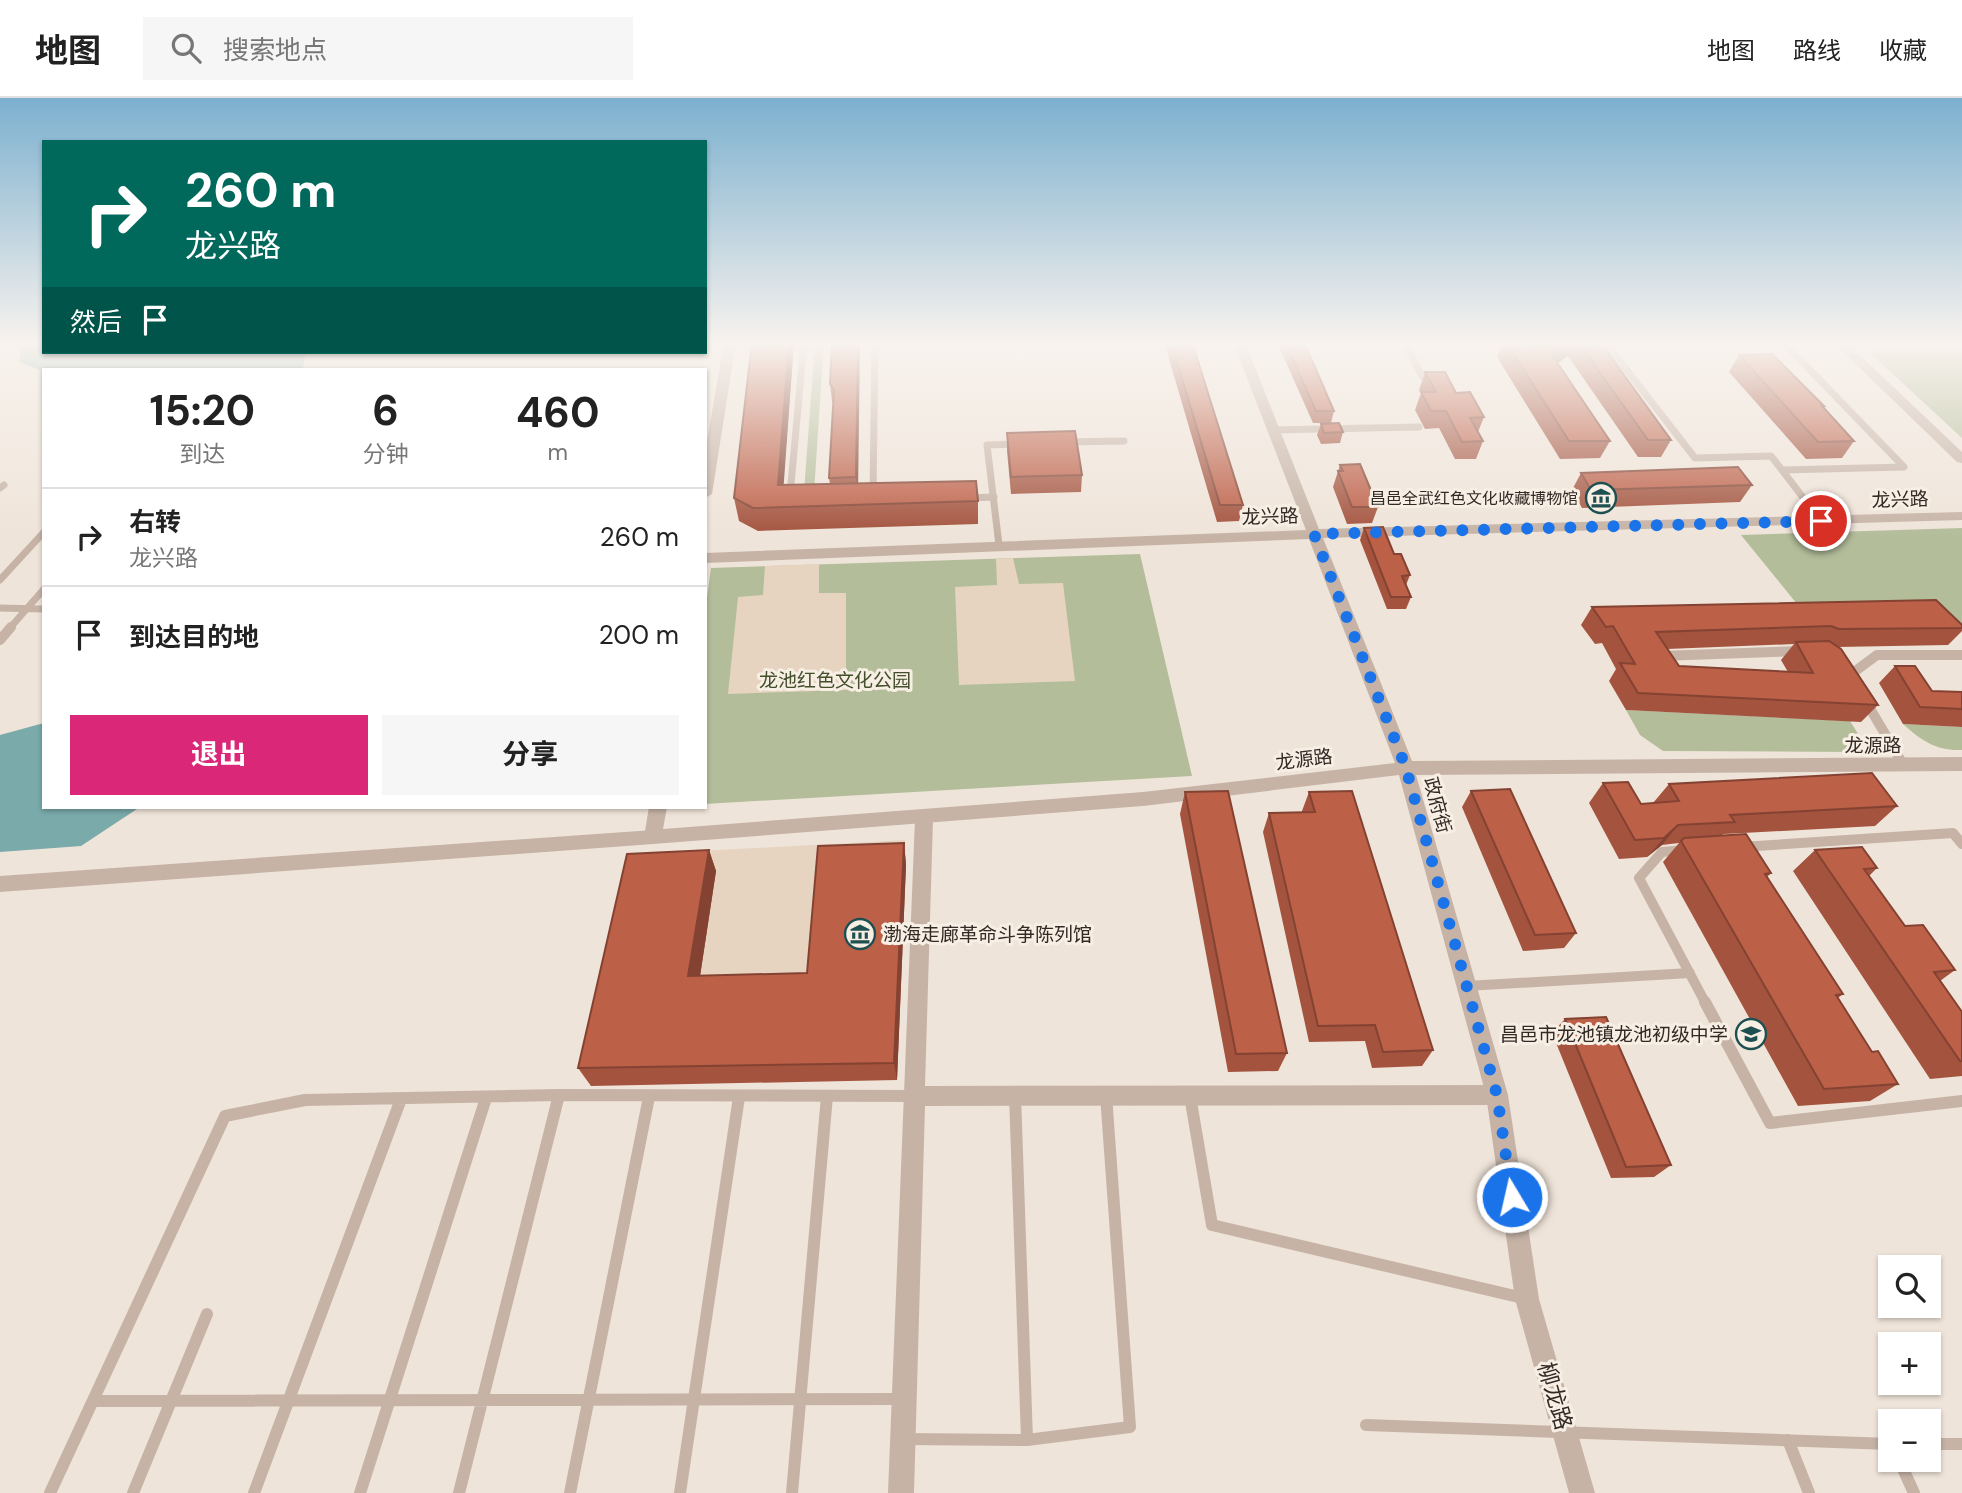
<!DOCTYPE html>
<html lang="zh">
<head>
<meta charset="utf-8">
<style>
	body { margin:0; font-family:"DM Sans","Noto Sans SC",sans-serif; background:#f6f6f6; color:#222; height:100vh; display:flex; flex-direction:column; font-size:26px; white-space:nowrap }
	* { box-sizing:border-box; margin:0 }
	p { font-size:23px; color:#767676 }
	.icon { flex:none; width:38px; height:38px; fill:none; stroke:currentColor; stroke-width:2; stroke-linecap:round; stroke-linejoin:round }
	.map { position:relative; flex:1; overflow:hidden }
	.drawer { position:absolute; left:42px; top:270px; width:665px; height:441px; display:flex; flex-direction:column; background:#fff; border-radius:0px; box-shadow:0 2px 5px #0004 }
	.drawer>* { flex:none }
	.top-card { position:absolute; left:42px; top:42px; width:665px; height:214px; border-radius:0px; box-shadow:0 2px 5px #0004; background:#00695c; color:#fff; overflow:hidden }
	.buttons { position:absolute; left:1878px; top:1157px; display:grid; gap:14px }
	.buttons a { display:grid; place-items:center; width:63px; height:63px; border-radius:0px; background:#fff; box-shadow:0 2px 5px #0004; font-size:35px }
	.pin { position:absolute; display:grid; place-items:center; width:60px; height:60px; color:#fff; margin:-30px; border:4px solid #fff; border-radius:50%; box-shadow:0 2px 7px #0007 }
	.me { position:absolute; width:77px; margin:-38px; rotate:351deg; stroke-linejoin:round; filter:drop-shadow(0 0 5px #0008) }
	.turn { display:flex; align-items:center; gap:24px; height:147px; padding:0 28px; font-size:32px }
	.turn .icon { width:91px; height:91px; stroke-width:2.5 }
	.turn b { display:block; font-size:49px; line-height:60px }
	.then { display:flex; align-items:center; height:66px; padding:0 28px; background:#0003; gap:14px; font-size:26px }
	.eta { display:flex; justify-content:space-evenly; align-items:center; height:119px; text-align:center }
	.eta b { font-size:42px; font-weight:700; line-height:49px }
	.primary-button { display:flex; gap:14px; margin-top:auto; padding:14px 28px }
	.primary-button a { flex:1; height:80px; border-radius:0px; background:#db2777; color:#fff; font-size:28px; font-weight:700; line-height:80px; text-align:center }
	.primary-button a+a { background:#f6f6f6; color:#222 }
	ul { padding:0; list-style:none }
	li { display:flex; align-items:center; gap:21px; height:98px; padding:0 28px; border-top:2px solid #e0e0e0 }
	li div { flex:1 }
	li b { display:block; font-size:26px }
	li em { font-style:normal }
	header { display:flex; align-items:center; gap:42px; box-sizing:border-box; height:98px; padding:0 35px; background:#fff; border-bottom:2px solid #e0e0e0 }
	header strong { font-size:33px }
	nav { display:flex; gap:38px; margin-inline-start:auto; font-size:24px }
	.search { width:490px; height:63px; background:#f6f6f6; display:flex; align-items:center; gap:18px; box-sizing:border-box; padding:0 24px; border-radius:0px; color:#767676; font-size:26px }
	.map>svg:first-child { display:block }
	.green { fill:#b3bd9a }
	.plaza { fill:#e6d4c1 }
	.water { fill:#7aaaaa }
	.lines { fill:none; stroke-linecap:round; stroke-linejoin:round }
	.service-far2 { stroke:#c6b3a6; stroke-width:7 }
	.service-far1 { stroke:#c6b3a6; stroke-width:10 }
	.service { stroke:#c6b3a6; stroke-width:12 }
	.minor { fill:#c6b3a6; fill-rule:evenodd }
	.tertiary { fill:#c6b3a6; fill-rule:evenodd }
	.wall { fill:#a3533e; fill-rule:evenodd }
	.shaded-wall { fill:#844332 }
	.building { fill:#bd6048; stroke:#844332; stroke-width:2 }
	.route { stroke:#1a73e8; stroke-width:12; stroke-dasharray:0 21.6 }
	.labels { text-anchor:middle; stroke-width:6; stroke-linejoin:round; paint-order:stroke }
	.far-poi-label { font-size:16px; fill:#332a26; stroke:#f7eee4; text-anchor:end }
	.street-label { font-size:19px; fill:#332a26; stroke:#f7eee4 }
	.park-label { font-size:19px; fill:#444f2c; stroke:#f7eee4 }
	.poi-label { font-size:19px; fill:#332a26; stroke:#f7eee4; text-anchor:start }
	.near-street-label { font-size:23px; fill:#332a26; stroke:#f7eee4 }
</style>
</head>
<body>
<header>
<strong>地图</strong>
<div class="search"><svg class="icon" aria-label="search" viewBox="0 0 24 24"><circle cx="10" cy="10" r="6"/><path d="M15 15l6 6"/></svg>搜索地点</div>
<nav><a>地图</a><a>路线</a><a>收藏</a></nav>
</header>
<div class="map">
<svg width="1962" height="1395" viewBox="0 0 1962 1395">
	<rect width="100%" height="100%" fill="#efe4d9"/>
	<path class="green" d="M 815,244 L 824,244 L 814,394 L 804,394 Z
		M 1962,250 L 1962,340 L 1869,254 Z
		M 1962,430 L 1962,528 L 1954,519 L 1810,522 L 1741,437 Z
		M 1140,456 L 1192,678 L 705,706 L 705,514 L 711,470 Z
		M 1626,612 L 1850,623 L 1860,639 L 1854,654 L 1663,653 L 1640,637 Z
		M 1903,626 L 1962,629 L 1962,652 C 1936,653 1922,643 1903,626 Z"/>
	<path class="plaza" d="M 1013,460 L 1019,486 L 1063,485 L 1075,583 L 959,587 L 955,489 L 997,487 L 996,461 Z
		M 819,466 L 819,495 L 846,495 L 846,592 L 728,596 L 738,499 L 763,497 L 765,468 Z
		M 905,742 L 906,767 L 822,770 L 812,894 L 697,898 L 645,756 Z"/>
	<path class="water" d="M 21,244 L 44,244 L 44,254 L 306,254 L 303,271 L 44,271 L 44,274 L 20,264 Z
		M 44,625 L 44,709 L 140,709 L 81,748 L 0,754 L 0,637 Z"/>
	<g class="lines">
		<path class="service-far2" d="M 1404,244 L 1422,278
			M 1605,244 L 1695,360 L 1771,358 L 1782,372
			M 1783,244 L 1904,369 L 1782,372 L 1821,423
			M 1273,332 L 1419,329
			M 1065,344 L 1124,343
			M 0,390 L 4,387
			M 790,397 L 804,244
			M 873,397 L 875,244
			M 965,400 L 994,399
			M 999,447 L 987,347 L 1019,346
			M 0,482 L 44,434
			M 0,510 L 44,511
			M 9,531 L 44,491"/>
		<path class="service-far1" d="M 0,542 L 11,529
			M 1660,558 L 1798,553
			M 1852,580 L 1850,577 L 1877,557 L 1962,557
			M 1865,602 L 1904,668
			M 1741,749 L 1953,735 L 1962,746
			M 1684,752 L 1662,754 L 1639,780 L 1706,906
			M 1466,888 L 1690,875"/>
		<path class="service" d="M 1705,904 L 1770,1025 L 1962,1003
			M 1015,997 L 1027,1342
			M 1190,998 L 1212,1127 L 1527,1201
			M 93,1303 L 904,1301
			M 1366,1327 L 1890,1346
			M 905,1341 L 1027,1342 L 1130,1329 L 1106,997
			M 1788,1342 L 1809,1395
			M 1928,1346 L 1962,1346
			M 1899,1362 L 1914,1395
			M 50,1395 L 225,1018 L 305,1002 L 559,997 L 913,998
			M 133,1395 L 207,1216
			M 254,1395 L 401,1001
			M 360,1395 L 486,1000
			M 459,1395 L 559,997
			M 570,1395 L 649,999
			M 680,1395 L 739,999
			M 792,1395 L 827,998"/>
		<path class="minor" d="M 924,714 L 930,716 L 933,721 L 925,988 L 1497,987 L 1505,990 L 1508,997 L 1505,1004 L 1497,1007 L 925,1008 L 914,1395 L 888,1395 L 915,721 L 918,716 Z
			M 653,732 L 659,734 L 662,739 L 659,744 L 653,746 L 0,794 L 0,778 Z"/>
		<path class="tertiary" d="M 724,244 L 736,244 L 712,396 L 705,400 L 705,355 Z
			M 1233,244 L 1245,244 L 1319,431 L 1962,414 L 1962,422 L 1323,440 L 1412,663 L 1962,659 L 1962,673 L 1416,677 L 1508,997 L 1539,1201 L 1595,1395 L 1569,1395 L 1515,1201 L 1486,997 L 1399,677 L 1143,708 L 653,746 L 647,744 L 644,739 L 649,709 L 667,709 L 663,731 L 1143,694 L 1395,665 L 1309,441 L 705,465 L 705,455 L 1306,432 Z
			M 1833,244 L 1846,244 L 1962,354 L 1962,365 L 1957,364 Z"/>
	</g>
	<path class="wall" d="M 752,244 L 794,244 L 783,387 L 830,386 L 829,380 L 833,305 L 832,303 L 830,286 L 832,244 L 858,385 L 978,403 L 978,426 L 758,433 L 739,423 L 734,400 Z
		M 1164,244 L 1192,244 L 1243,407 L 1239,423 L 1217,424 Z
		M 1277,244 L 1304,244 L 1334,313 L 1331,325 L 1313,325 Z
		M 1503,244 L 1600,244 L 1671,342 L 1661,359 L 1638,359 L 1568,258 L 1558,265 L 1610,343 L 1600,360 L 1560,361 L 1497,259 Z
		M 1739,257 L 1824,308 L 1823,309 L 1854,343 L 1842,360 L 1806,361 L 1729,274 Z
		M 1425,274 L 1456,295 L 1484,319 L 1478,334 L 1483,343 L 1476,361 L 1455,361 L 1439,330 L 1425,331 L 1415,312 L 1421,295 L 1419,292 Z
		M 1321,326 L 1343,334 L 1340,345 L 1321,346 L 1317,337 Z
		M 1007,335 L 1082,377 L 1081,394 L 1011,396 L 1007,353 Z
		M 1340,367 L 1378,409 L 1372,425 L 1347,426 L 1333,389 Z
		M 1581,375 L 1752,387 L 1740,404 L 1582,410 L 1572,392 Z
		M 1364,430 L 1394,456 L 1410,477 L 1406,487 L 1411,499 L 1406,511 L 1387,511 L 1360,442 Z
		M 1592,509 L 1962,527 L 1962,533 L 1948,547 L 1837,549 L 1878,607 L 1861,624 L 1626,612 L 1609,583 L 1616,571 L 1602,545 L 1595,546 L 1581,527 ZM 1794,546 L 1781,562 L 1788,574 L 1679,568 L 1667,551 Z
		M 1895,568 L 1932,593 L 1962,594 L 1962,629 L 1903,626 L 1879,585 Z
		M 1603,685 L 1641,706 L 1653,705 L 1669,686 L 1897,708 L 1875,728 L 1724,736 L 1722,737 L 1771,775 L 1767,779 L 1843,896 L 1838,900 L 1872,954 L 1898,986 L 1870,1003 L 1798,1008 L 1663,764 L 1679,745 L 1662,747 L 1647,759 L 1619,761 L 1589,705 Z
		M 1471,693 L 1576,835 L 1564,850 L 1523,853 L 1462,709 Z
		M 1185,694 L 1287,955 L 1278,973 L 1228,974 L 1180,716 Z
		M 1309,694 L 1433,952 L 1422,968 L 1372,970 L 1365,943 L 1309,944 L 1263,734 L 1269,715 L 1302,715 L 1302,713 Z
		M 904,745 L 906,767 L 897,982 L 591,988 L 578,970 L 709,752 L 716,773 L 700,878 L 807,875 Z
		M 1815,752 L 1877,770 L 1869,778 L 1905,828 L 1955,872 L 1940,883 L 1962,914 L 1962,978 L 1930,981 L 1793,773 Z
		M 1565,921 L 1671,1067 L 1654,1079 L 1611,1080 L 1552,935 Z"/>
	<path class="shaded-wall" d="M 789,244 L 794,244 L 782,410 L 778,387 Z
		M 858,244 L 860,244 L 858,396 L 856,379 Z
		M 1571,244 L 1574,244 L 1568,258 L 1544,274 L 1552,257 Z
		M 1678,727 L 1662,747 L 1647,759 L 1664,740 Z
		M 904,745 L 906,767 L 897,982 L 894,965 Z
		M 709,752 L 716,773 L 697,898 L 688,878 Z"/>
	<path class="building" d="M 752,244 L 789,244 L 778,387 L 976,383 L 978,403 L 753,410 L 734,400 Z
		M 832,244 L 858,244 L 856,379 L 829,380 L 834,292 L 830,286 Z
		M 1171,244 L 1192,244 L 1243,407 L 1220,407 Z
		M 1285,244 L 1304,244 L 1334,313 L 1316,313 Z
		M 1506,244 L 1571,244 L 1552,257 L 1610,343 L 1569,343 Z
		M 1578,244 L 1600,244 L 1671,342 L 1648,342 Z
		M 1772,256 L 1824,308 L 1822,308 L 1854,343 L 1818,344 L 1739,257 Z
		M 1425,274 L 1445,274 L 1456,295 L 1470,294 L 1484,319 L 1470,320 L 1483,343 L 1462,344 L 1446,313 L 1431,313 L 1421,294 L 1436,294 Z
		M 1339,325 L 1343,334 L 1324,335 L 1321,326 Z
		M 1075,333 L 1082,377 L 1011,379 L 1007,335 Z
		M 1360,366 L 1378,409 L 1352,409 L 1338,373 L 1343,373 L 1340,367 Z
		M 1738,369 L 1752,387 L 1591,392 L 1581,375 Z
		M 1383,429 L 1394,456 L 1401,456 L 1410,477 L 1402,478 L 1411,499 L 1391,499 L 1364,430 Z
		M 1936,502 L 1962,527 L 1962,530 L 1839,531 L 1831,528 L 1656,534 L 1679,568 L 1813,575 L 1796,544 L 1829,543 L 1841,551 L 1878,607 L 1638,595 L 1620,565 L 1635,566 L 1613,528 L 1606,529 L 1592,509 Z
		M 1895,568 L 1915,568 L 1932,593 L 1962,594 L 1962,611 L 1920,609 Z
		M 1872,675 L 1897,708 L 1730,717 L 1735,724 L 1678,727 L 1664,740 L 1635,742 L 1603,685 L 1628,684 L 1641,706 L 1679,703 L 1669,686 Z
		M 1510,691 L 1576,835 L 1535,837 L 1471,693 Z
		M 1228,693 L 1287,955 L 1236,956 L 1185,694 Z
		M 1352,693 L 1433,952 L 1383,954 L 1375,927 L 1318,928 L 1269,715 L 1315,714 L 1309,694 Z
		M 1746,736 L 1771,775 L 1765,776 L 1843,896 L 1836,897 L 1872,954 L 1878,953 L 1898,986 L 1824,991 L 1681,743 L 1684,740 Z
		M 904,745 L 894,965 L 578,970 L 627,756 L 709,752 L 688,878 L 807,875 L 818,748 Z
		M 1862,749 L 1877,770 L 1864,771 L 1905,828 L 1923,827 L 1955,872 L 1934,874 L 1962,914 L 1962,963 L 1960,963 L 1815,752 Z
		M 1606,919 L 1671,1067 L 1626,1069 L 1565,921 Z"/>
	<linearGradient id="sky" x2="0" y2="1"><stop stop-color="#7cb0cf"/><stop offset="0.56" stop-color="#f8f3ee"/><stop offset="1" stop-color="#f8f3ee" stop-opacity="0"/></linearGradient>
	<rect width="1962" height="439" fill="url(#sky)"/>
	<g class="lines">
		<path class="route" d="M 1512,1099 L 1497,997 L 1406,670 L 1314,436 L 1821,423"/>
	</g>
	<defs>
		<g id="museum-ring" transform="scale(1.575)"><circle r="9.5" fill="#f7eee4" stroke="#1f5051" stroke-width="1.5"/><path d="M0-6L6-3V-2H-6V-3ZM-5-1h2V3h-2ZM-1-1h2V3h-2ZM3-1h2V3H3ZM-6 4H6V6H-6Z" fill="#1f5051"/></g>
		<g id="school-ring" transform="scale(1.575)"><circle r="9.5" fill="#f7eee4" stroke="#1f5051" stroke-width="1.5"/><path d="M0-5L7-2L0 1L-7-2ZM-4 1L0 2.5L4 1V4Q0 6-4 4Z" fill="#1f5051"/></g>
	</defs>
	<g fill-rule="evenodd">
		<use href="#museum-ring" x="1601" y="400"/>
		<use href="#museum-ring" x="860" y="836"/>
		<use href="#school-ring" x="1751" y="936"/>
	</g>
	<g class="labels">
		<g class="far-poi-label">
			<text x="1578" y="406">昌邑全武红色文化收藏博物馆</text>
		</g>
		<g class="street-label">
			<text transform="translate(1900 401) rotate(-2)" y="7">龙兴路</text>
			<text transform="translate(1270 418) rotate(-2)" y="7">龙兴路</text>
			<text x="1873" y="654">龙源路</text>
			<text transform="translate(1304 661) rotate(-7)" y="7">龙源路</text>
			<text transform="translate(1438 707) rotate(75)" y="7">政府街</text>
		</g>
		<g class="park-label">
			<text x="835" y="589">龙池红色文化公园</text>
		</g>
		<g class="poi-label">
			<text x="883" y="843">渤海走廊革命斗争陈列馆</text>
			<text x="1728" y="943" text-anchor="end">昌邑市龙池镇龙池初级中学</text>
		</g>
		<g class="near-street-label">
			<text transform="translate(1555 1298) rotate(74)" y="8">柳龙路</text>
		</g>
	</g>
</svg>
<div class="buttons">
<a><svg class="icon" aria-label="search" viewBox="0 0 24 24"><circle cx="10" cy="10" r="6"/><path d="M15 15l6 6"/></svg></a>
<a>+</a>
<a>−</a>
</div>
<div class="pin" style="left:1821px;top:423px;background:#d93025"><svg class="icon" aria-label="arrive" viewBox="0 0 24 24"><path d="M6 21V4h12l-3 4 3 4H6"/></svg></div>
<svg class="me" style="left:1512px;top:1099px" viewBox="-20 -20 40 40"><circle r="17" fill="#1a73e8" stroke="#fff" stroke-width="3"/><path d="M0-11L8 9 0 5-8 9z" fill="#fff"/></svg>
<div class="top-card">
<div class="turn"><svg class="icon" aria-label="right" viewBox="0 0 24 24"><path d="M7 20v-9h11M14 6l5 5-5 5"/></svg><div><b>260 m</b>龙兴路</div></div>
<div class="then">然后<svg class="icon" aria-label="arrive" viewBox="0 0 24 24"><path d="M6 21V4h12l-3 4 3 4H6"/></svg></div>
</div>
<section class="drawer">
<div class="eta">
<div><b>15:20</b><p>到达</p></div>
<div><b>6</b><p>分钟</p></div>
<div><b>460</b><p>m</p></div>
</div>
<ul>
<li><svg class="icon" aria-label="right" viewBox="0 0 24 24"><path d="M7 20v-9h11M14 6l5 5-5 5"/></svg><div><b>右转</b><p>龙兴路</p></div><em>260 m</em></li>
<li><svg class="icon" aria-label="arrive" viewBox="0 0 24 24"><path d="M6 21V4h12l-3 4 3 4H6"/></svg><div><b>到达目的地</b></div><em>200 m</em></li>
</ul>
<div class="primary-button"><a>退出</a><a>分享</a></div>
</section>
</div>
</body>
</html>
